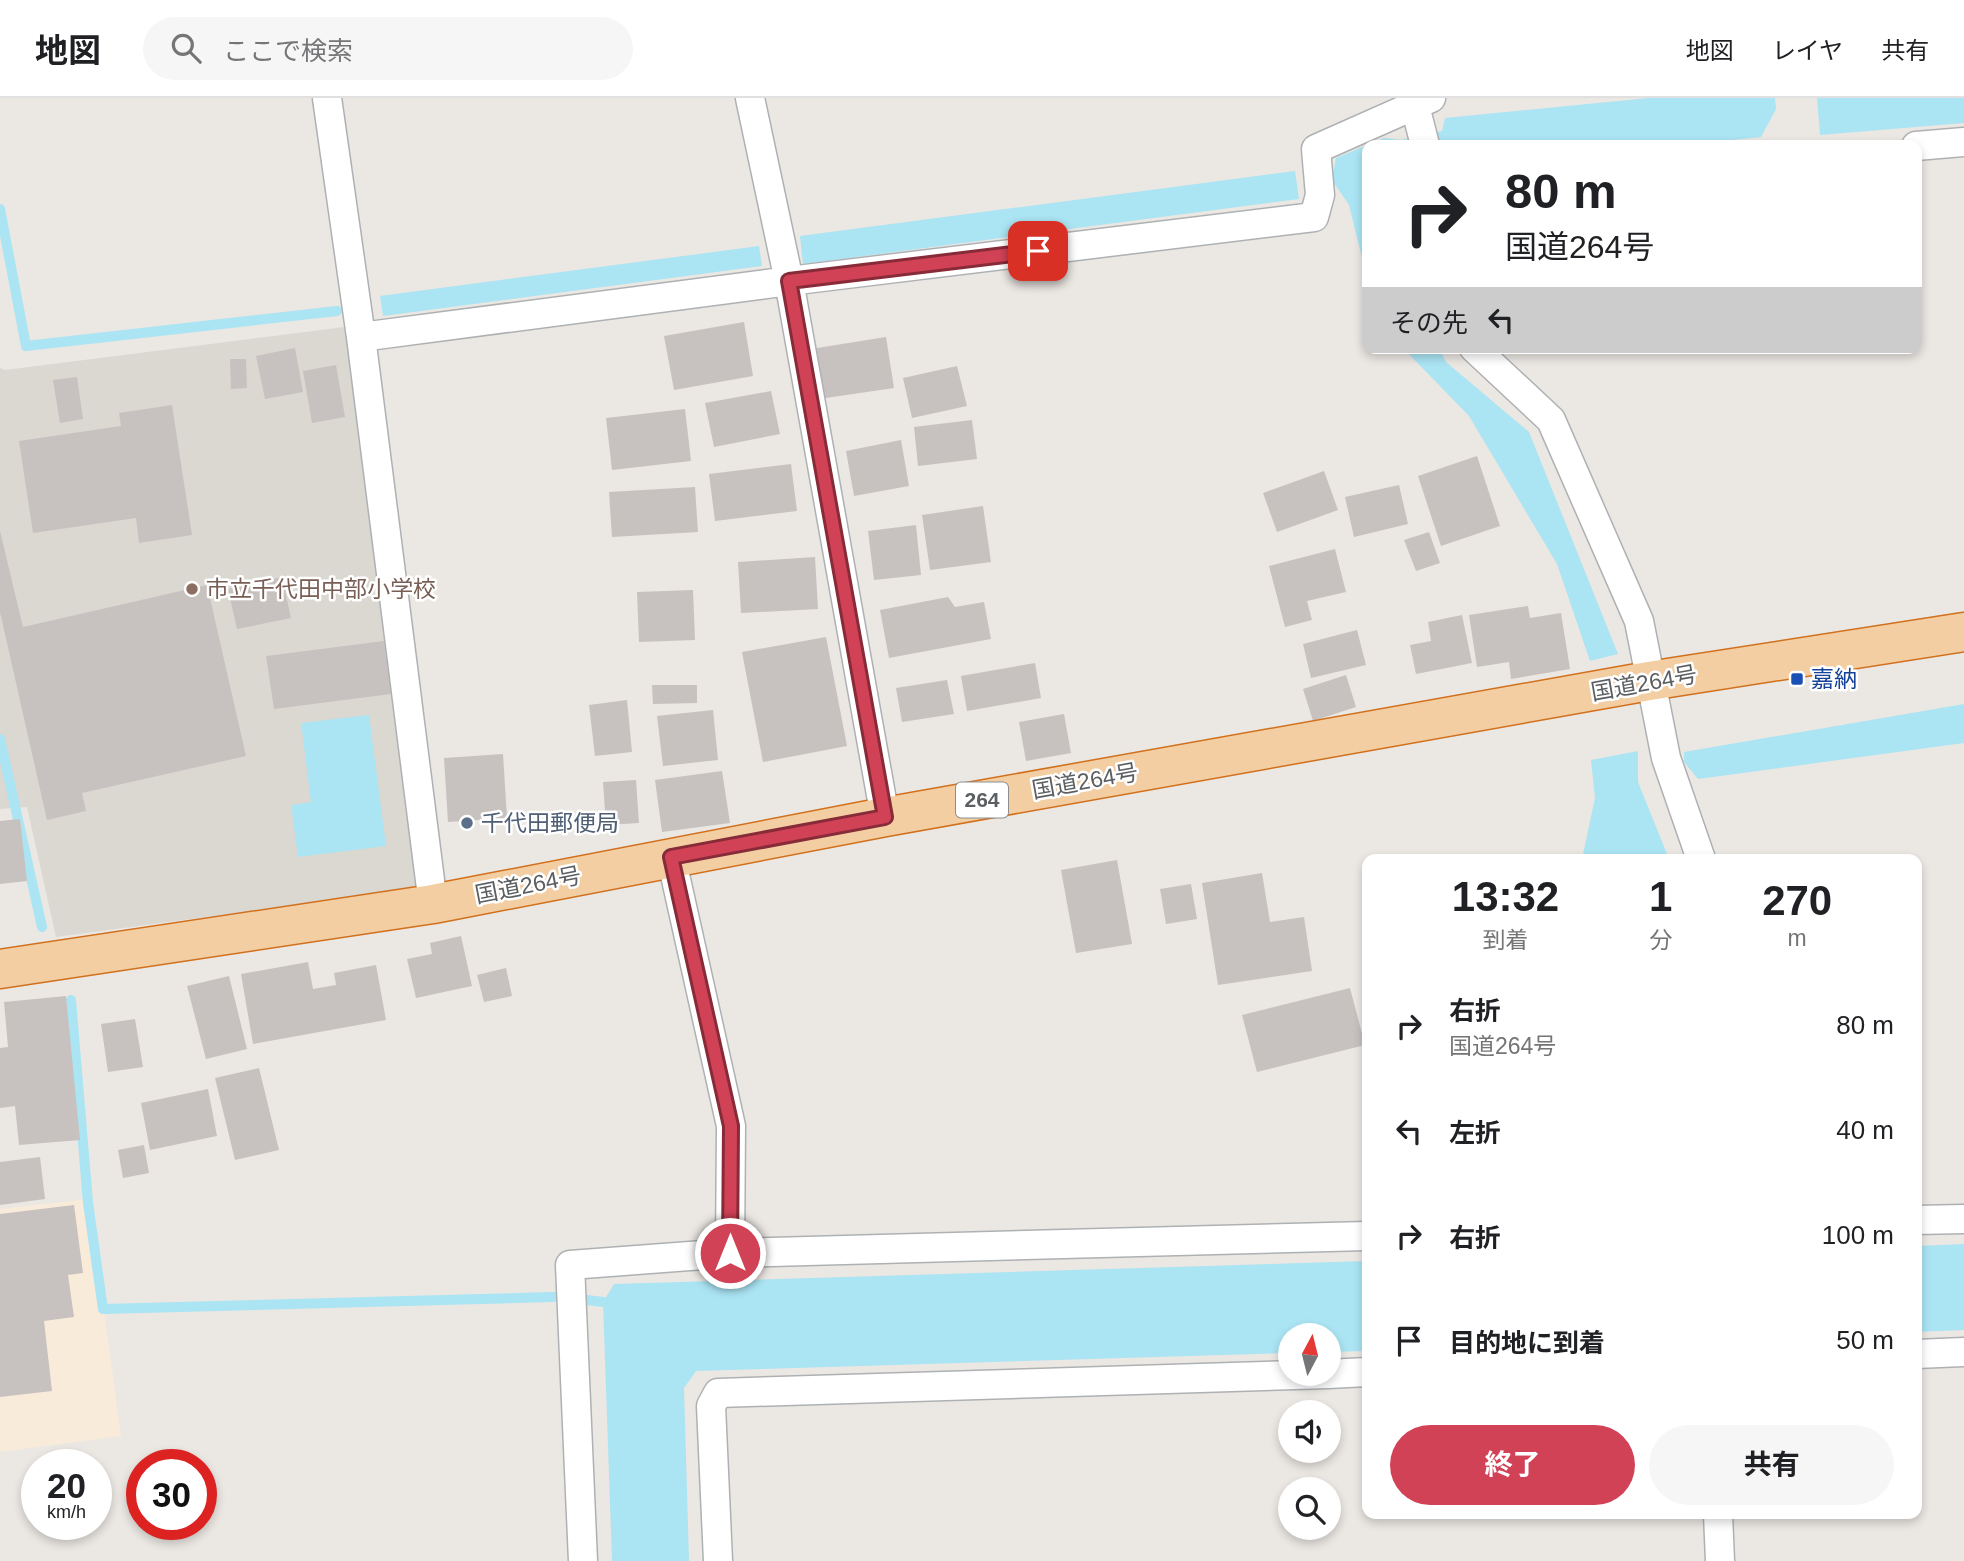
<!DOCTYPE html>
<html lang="ja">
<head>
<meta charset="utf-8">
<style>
	body { margin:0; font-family:Arial,"Noto Sans JP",sans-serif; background:#f6f6f6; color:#202124; height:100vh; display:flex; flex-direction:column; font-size:26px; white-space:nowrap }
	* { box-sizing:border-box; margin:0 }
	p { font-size:23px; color:#757577 }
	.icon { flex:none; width:38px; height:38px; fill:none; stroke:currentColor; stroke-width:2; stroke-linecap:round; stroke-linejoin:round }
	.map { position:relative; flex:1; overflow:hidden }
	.sheet { position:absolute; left:1362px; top:756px; width:560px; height:665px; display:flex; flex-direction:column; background:#fff; border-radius:14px; box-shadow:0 4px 10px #0003 }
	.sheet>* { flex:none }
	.banner { position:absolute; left:1362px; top:42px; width:560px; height:214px; border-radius:14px; box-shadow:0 4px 10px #0003; background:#fff; color:#202124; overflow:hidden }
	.needle { width:46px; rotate:7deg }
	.buttons { position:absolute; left:1278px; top:1225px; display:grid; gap:14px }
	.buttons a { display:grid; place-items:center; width:63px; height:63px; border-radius:50%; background:#fff; box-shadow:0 4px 10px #0003; font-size:35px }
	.speed { position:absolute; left:21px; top:1351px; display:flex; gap:14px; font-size:35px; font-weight:700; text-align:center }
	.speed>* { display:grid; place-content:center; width:91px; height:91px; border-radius:50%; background:#fff; box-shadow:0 4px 10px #0003; line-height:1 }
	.speed small { font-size:18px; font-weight:400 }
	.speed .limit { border:10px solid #d22; background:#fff; color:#111 }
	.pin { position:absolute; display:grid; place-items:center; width:60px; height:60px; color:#fff; margin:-30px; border-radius:14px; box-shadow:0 4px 10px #0006 }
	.me { position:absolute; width:77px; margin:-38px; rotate:0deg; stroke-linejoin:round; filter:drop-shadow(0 0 5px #0008) }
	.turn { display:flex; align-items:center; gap:24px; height:147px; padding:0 28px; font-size:32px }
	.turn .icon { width:91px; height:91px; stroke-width:2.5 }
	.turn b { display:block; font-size:49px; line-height:60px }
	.then { display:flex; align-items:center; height:66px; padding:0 28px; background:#0003; gap:14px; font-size:26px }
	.eta { display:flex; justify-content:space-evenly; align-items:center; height:119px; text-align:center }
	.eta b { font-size:42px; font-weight:700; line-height:49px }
	.cta { display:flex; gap:14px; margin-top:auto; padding:14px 28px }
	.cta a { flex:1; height:80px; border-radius:42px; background:#d24257; color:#fff; font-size:28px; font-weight:700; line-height:80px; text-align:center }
	.cta a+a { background:#f6f6f6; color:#202124 }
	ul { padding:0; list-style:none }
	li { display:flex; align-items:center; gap:21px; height:105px; padding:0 28px }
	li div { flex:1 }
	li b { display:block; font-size:26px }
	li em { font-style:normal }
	header { display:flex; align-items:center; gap:42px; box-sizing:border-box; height:98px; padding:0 35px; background:#fff; border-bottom:2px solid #e0e0e0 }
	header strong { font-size:33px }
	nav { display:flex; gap:38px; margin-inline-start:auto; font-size:24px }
	.search { width:490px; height:63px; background:#f6f6f6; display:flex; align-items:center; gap:18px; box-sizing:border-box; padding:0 24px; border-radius:38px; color:#757577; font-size:26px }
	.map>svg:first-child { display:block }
	.commercial { fill:#f9ebda }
	.education { fill:#dbd7d1 }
	.water { fill:#abe4f3 }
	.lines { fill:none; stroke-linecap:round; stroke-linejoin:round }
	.stream { stroke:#abe4f3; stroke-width:10 }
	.building { fill:#c7c2bf }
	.minor-casing { stroke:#aeb1b3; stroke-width:31 }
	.trunk-casing { stroke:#d1701d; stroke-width:41 }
	.minor { stroke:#fff; stroke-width:28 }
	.trunk { stroke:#f2cea2; stroke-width:38 }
	.route-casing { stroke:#882b39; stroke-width:18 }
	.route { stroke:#d24257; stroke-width:12 }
	.education-dot { fill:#8d6e63; stroke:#fff; stroke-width:2.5 }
	.transit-dot { fill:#1a4fb4; stroke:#fff; stroke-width:2.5 }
	.service-dot { fill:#5c6f8a; stroke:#fff; stroke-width:2.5 }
	.labels { text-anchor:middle; stroke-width:5; stroke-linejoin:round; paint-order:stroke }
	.shield { fill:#fff; stroke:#8c8f90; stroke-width:2 }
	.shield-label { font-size:21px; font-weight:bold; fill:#5b5f61 }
	.education-label { font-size:23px; fill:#785e54; stroke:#fff; text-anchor:start }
	.transit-label { font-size:23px; fill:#164399; stroke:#fff; text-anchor:start }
	.street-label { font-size:23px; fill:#5b5f61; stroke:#fff }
	.service-label { font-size:23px; fill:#4e5e75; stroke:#fff; text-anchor:start }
</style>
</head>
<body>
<header>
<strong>地図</strong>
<div class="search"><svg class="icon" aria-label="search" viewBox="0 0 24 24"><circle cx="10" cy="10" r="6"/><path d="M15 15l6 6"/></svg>ここで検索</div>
<nav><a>地図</a><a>レイヤ</a><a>共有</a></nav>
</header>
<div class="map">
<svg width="1964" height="1463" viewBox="0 0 1964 1463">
	<rect width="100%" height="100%" fill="#ebe7e3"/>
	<path class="commercial" d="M 89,1101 L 121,1338 L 0,1354 L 0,1111 Z"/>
	<path class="education" d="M 352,228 L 421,790 L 56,839 L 27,709 L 0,711 L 0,270 L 5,272 Z"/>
	<path class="water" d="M 1649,0 L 1775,0 L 1776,11 L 1761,39 L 1686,47 L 1367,47 L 1367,180 L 1349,107 L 1332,82 L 1336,60 L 1384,40 L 1401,42 L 1442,33 L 1445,20 Z
		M 1817,0 L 1964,0 L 1964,25 L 1820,37 Z
		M 1295,73 L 1299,101 L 803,166 L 800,138 Z
		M 759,148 L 762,168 L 383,218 L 380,198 Z
		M 1403,250 L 1439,250 L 1446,264 L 1529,334 L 1618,556 L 1590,563 L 1557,466 L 1469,318 Z
		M 1964,606 L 1964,645 L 1698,681 L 1684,664 L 1684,654 Z
		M 369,617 L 386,748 L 298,759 L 291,707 L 311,704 L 301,625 Z
		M 1638,653 L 1638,684 L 1669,761 L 1582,761 L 1595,700 L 1591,662 Z
		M 1964,1146 L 1964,1232 L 1916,1234 L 1916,1148 Z
		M 1367,1163 L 1367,1253 L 1328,1254 L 1328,1237 L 1290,1237 L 1290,1255 L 696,1273 L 684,1290 L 689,1463 L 612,1463 L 603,1204 L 614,1186 Z"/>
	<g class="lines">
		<path class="stream" d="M 0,111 L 26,248 L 337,213
			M 0,641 L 42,829
			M 71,902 L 88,1105 L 103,1211 L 553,1199
			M 587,1202 L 603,1204"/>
	</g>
	<path class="building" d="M 744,224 L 753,278 L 674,292 L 664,238 Z
		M 886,239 L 894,290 L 819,301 L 811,251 Z
		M 295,250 L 303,294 L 265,301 L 256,258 Z
		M 230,261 L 246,261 L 247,290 L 231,291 Z
		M 336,267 L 345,319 L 312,325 L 303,273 Z
		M 957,268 L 967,308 L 912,320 L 903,280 Z
		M 77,279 L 83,321 L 60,325 L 53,282 Z
		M 771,293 L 780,336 L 714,349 L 705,305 Z
		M 172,307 L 192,437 L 139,445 L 136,420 L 33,435 L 19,343 L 121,328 L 119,315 Z
		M 685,311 L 691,363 L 612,372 L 606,320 Z
		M 972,322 L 977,361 L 918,368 L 914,329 Z
		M 901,342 L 909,388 L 854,398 L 846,353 Z
		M 1477,358 L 1500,428 L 1441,448 L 1418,378 Z
		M 791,366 L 797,413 L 715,423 L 709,376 Z
		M 1324,373 L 1338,412 L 1277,434 L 1263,395 Z
		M 1399,387 L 1408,426 L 1354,439 L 1345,399 Z
		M 695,389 L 698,434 L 612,439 L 609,394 Z
		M 983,408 L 991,464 L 930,472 L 922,417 Z
		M 916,427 L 921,477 L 874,482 L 868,433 Z
		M 0,433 L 23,529 L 207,487 L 246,658 L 82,695 L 86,713 L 47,722 L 0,514 Z
		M 1429,434 L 1440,465 L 1416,473 L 1404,442 Z
		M 1335,451 L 1346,494 L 1307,503 L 1312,522 L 1285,529 L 1269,468 Z
		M 815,459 L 818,511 L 741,515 L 738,464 Z
		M 282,479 L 291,520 L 237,531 L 228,491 Z
		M 693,492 L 695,542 L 639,544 L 637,494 Z
		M 948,499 L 955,509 L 984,504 L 991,541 L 889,560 L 880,512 Z
		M 1528,508 L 1530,520 L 1561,515 L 1570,571 L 1511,581 L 1509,564 L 1477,569 L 1469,517 Z
		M 1462,517 L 1472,565 L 1416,576 L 1410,547 L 1431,543 L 1428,524 Z
		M 1357,532 L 1366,567 L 1311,580 L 1303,546 Z
		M 826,539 L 847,648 L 763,664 L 742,554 Z
		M 384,543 L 391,596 L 274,611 L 266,558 Z
		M 1035,565 L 1041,600 L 967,613 L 961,578 Z
		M 1346,577 L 1356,609 L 1313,623 L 1303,591 Z
		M 947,582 L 954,616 L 902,624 L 896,590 Z
		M 652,587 L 697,587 L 697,605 L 653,606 Z
		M 627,602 L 632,654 L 595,658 L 589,607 Z
		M 713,612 L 718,662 L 663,668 L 657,618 Z
		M 1064,616 L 1071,655 L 1026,663 L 1019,624 Z
		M 503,656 L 507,720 L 448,724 L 444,660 Z
		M 722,673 L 730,725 L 662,734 L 655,682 Z
		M 636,682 L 639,725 L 606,727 L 603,684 Z
		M 20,721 L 27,783 L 0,786 L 0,723 Z
		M 1117,762 L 1132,846 L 1076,855 L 1061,772 Z
		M 1262,775 L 1270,824 L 1304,819 L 1312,873 L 1218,887 L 1202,785 Z
		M 1191,786 L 1197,821 L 1166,826 L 1160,791 Z
		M 461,838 L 472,888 L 416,900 L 407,861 L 432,856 L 430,845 Z
		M 308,864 L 313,891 L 336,887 L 334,875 L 376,867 L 386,922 L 253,946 L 241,876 Z
		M 506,870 L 512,898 L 484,904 L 477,877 Z
		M 229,878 L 247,951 L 206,961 L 187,888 Z
		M 1350,890 L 1365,947 L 1257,974 L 1242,917 Z
		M 66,898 L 80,1042 L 19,1047 L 15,1008 L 0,1010 L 0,950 L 8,949 L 4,904 Z
		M 135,921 L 143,969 L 108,974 L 101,926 Z
		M 259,970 L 279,1052 L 235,1062 L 215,980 Z
		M 208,991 L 217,1038 L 150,1052 L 141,1005 Z
		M 144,1047 L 149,1075 L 123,1080 L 118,1052 Z
		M 40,1059 L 45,1101 L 0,1107 L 0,1064 Z
		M 74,1107 L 83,1175 L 68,1177 L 74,1219 L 44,1223 L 52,1293 L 0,1299 L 0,1116 Z"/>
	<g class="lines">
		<g class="minor-casing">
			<path id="minor" d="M 327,0 L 361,239 L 433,806
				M 750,0 L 789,183 L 885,719
				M 1413,0 L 1425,47
				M 1916,48 L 1964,44
				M 361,239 L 789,183 L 1314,119 L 1320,97 L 1316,51 L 1431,0
				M 1474,250 L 1551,322 L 1639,523 L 1666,660 L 1701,761
				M 671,759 L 731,1028 L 730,1155
				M 1916,1122 L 1964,1121
				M 1916,1256 L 1964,1254
				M 1328,1276 L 1367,1274
				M 1718,1416 L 1720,1463
				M 583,1463 L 570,1167 L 730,1155 L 1367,1138
				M 718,1463 L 711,1308 L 718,1295 L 1327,1276"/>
		</g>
		<g class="trunk-casing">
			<path id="trunk" d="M 0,871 L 433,806 L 885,719 L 1649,583 L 1964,534"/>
		</g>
		<use href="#minor" class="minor"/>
		<use href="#trunk" class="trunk"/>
	</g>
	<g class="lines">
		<g class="route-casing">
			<path id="route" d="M 730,1155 L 731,1028 L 671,759 L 885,719 L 789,183 L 1038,153"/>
		</g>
		<use href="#route" class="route"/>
	</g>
	<circle class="education-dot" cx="192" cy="491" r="7"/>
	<rect class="transit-dot" x="1790" y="574" width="14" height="14" rx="3.5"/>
	<circle class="service-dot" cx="467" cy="725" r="7"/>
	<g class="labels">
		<rect class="shield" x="956" y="684.5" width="52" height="35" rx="5"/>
		<g class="shield-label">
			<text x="982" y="709">264</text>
		</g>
		<g class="education-label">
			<text x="206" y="499">市立千代田中部小学校</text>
		</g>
		<g class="transit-label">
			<text x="1811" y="589">嘉納</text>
		</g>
		<g class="street-label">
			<text transform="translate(1644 585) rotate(-10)" y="8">国道264号</text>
			<text transform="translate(1085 683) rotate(-10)" y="8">国道264号</text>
			<text transform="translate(528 787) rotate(-11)" y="8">国道264号</text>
		</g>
		<g class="service-label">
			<text x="481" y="733">千代田郵便局</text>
		</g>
	</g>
</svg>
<div class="buttons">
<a><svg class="needle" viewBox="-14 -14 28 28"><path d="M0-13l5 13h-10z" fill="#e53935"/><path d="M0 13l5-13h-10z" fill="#757577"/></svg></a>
<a><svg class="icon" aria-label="sound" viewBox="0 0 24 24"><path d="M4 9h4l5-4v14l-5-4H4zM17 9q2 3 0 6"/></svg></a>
<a><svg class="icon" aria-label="search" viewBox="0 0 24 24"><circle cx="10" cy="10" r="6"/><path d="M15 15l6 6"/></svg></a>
</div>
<div class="speed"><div>20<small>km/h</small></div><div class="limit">30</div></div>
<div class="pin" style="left:1038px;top:153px;background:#d93025"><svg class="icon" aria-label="arrive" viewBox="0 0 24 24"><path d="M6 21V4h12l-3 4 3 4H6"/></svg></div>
<svg class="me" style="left:730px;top:1155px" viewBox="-20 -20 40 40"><circle r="17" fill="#d24257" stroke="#fff" stroke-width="3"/><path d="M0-11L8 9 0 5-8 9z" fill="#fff"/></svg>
<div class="banner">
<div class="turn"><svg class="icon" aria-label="right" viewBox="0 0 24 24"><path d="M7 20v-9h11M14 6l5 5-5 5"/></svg><div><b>80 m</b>国道264号</div></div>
<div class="then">その先<svg class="icon" aria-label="left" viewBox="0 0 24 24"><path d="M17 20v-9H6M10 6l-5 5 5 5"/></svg></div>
</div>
<section class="sheet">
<div class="eta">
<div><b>13:32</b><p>到着</p></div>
<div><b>1</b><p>分</p></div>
<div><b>270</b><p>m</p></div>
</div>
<ul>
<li><svg class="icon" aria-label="right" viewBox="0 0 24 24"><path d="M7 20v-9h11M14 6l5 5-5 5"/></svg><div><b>右折</b><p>国道264号</p></div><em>80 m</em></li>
<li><svg class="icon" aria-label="left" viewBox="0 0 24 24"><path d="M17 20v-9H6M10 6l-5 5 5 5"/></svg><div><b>左折</b></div><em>40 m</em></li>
<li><svg class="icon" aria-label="right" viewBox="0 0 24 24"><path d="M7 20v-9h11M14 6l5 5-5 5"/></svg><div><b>右折</b></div><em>100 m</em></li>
<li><svg class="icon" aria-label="arrive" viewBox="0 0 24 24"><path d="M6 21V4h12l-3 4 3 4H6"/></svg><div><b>目的地に到着</b></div><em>50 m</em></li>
</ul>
<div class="cta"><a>終了</a><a>共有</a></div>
</section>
</div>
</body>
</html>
